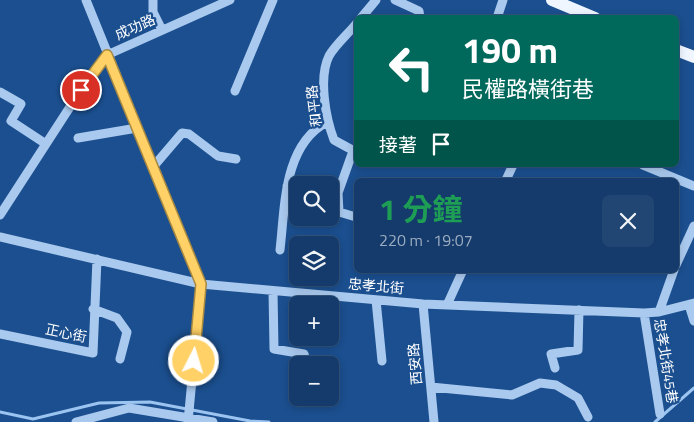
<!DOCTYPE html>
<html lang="zh-TW">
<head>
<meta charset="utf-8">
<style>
	body { margin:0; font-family:"Titillium Web","Noto Sans TC",sans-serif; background:#214673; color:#f1f3f6; height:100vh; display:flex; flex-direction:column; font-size:19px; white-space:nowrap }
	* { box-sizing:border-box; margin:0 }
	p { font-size:16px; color:#9dadc1 }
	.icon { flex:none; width:28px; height:28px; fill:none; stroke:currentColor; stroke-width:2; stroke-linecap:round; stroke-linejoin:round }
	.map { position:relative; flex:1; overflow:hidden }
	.details { position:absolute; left:354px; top:178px; width:325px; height:95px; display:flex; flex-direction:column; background:#143b6b; border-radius:8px; box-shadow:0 2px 8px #0003,0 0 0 1px #33557e }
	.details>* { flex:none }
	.banner { position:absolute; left:354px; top:15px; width:325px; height:152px; border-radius:8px; box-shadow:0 2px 8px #0003,0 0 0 1px #33557e; background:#00695c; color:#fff; overflow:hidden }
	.tools { position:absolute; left:289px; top:176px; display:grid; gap:10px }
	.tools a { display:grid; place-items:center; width:50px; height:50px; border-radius:8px; background:#143b6b; box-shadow:0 2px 8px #0003,0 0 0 1px #33557e; font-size:25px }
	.pin { position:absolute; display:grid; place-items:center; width:42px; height:42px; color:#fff; margin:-21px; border:2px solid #fff; border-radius:50%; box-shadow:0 1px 5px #0007 }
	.me { position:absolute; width:55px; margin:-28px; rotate:5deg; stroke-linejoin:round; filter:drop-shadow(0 0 4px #0008) }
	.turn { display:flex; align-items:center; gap:18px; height:105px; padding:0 25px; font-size:22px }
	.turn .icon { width:65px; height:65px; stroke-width:2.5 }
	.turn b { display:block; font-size:35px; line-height:42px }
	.then { display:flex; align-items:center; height:48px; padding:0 25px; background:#0003; gap:10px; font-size:19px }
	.round { display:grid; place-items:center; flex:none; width:52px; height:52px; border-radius:8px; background:#214673 }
	.headline { display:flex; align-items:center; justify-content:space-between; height:85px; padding:0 25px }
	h1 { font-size:30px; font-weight:700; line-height:38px; color:#1e9e55 }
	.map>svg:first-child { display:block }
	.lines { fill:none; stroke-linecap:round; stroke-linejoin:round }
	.stream { stroke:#9cc4f0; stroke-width:3 }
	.minor { stroke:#a9c9ee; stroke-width:9 }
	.major { stroke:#f0f6ff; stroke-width:12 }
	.route-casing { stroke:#a68842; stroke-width:12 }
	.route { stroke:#ffd166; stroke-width:9 }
	.labels { text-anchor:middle; stroke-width:4.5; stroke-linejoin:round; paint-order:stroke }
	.street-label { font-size:14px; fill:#fff; stroke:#1b4f8f }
</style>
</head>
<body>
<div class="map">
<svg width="694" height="422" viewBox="0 0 694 422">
	<rect width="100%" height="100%" fill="#1b4f8f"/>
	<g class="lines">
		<path class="stream" d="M 0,412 L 33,419 L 99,403 L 150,402 L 250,421 L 269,422
			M 655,422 L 694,388"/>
		<path class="minor" d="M 86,0 L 201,284 L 188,422
			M 153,0 L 153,12 L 162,30
			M 395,0 L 419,11 L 420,18
			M 361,18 L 376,0
			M 497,18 L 503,0
			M 356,24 C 348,34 335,45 329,56 C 318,78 326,119 334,140 L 356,152
			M 235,91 L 273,0
			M 0,92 L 21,104 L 11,121 L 46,144
			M 78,138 L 137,128
			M 643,165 L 694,186
			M 153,167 L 182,133 L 189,134 L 218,156 L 236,159
			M 506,180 L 513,165
			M 287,186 L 298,188
			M 330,192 L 338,193 L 353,151
			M 338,193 L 339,212 L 356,217
			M 0,215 L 90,76 L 107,55 L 230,0
			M 0,237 L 201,284 L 423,304 L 644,313 L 659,312 L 694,303
			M 280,250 C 285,208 283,145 327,122
			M 676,265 L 694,226
			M 273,291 L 274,349 L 304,354 L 307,365
			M 376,300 L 382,361
			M 423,304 L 434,422
			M 447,305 L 463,270
			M 689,305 L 694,321
			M 93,309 L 117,318 L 127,332 L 120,359
			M 659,312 L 674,270
			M 644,313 L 660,414
			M 0,334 L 93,353 L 97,259
			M 555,368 L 551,354 L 578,350 L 579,310
			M 431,387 L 512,395 L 540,383 L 556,385 L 578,398 L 588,417
			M 76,422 L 129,408 L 213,422"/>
		<path class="major" d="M 552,0 L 595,18
			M 676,50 L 694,57"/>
	</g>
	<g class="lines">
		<g class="route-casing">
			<path id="route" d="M 81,90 L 107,55 L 201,284 L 194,361"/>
		</g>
		<use href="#route" class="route"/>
	</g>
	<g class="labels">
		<g class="street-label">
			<text transform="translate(135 27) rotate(-24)" y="5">成功路</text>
			<text transform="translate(314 106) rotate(-97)" y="5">和平路</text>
			<text transform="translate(376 286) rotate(5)" y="5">忠孝北街</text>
			<text transform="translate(66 333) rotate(12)" y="5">正心街</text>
			<text transform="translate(666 361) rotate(81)" y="5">忠孝北街45巷</text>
			<text transform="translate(415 364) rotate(-95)" y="5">西安路</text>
		</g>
	</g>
</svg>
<div class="tools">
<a><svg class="icon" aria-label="search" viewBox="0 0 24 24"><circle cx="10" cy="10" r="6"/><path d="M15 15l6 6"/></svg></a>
<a><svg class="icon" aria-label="layers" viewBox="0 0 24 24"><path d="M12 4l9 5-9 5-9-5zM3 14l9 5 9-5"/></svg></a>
<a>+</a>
<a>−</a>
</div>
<div class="pin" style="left:81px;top:90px;background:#d93025"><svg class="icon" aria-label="arrive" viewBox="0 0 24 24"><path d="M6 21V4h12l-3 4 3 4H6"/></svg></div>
<svg class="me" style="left:194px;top:361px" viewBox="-20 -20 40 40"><circle r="17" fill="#ffd166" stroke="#fff" stroke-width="3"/><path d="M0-11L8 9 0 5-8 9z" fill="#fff"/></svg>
<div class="banner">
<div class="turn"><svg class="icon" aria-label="left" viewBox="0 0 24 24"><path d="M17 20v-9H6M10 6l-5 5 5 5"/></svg><div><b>190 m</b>民權路橫街巷</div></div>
<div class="then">接著<svg class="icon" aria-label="arrive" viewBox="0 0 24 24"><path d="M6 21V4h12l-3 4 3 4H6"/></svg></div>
</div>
<section class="details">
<div class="headline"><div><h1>1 分鐘</h1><p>220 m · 19:07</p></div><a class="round"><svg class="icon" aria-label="close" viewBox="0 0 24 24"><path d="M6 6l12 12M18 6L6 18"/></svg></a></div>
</section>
</div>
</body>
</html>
